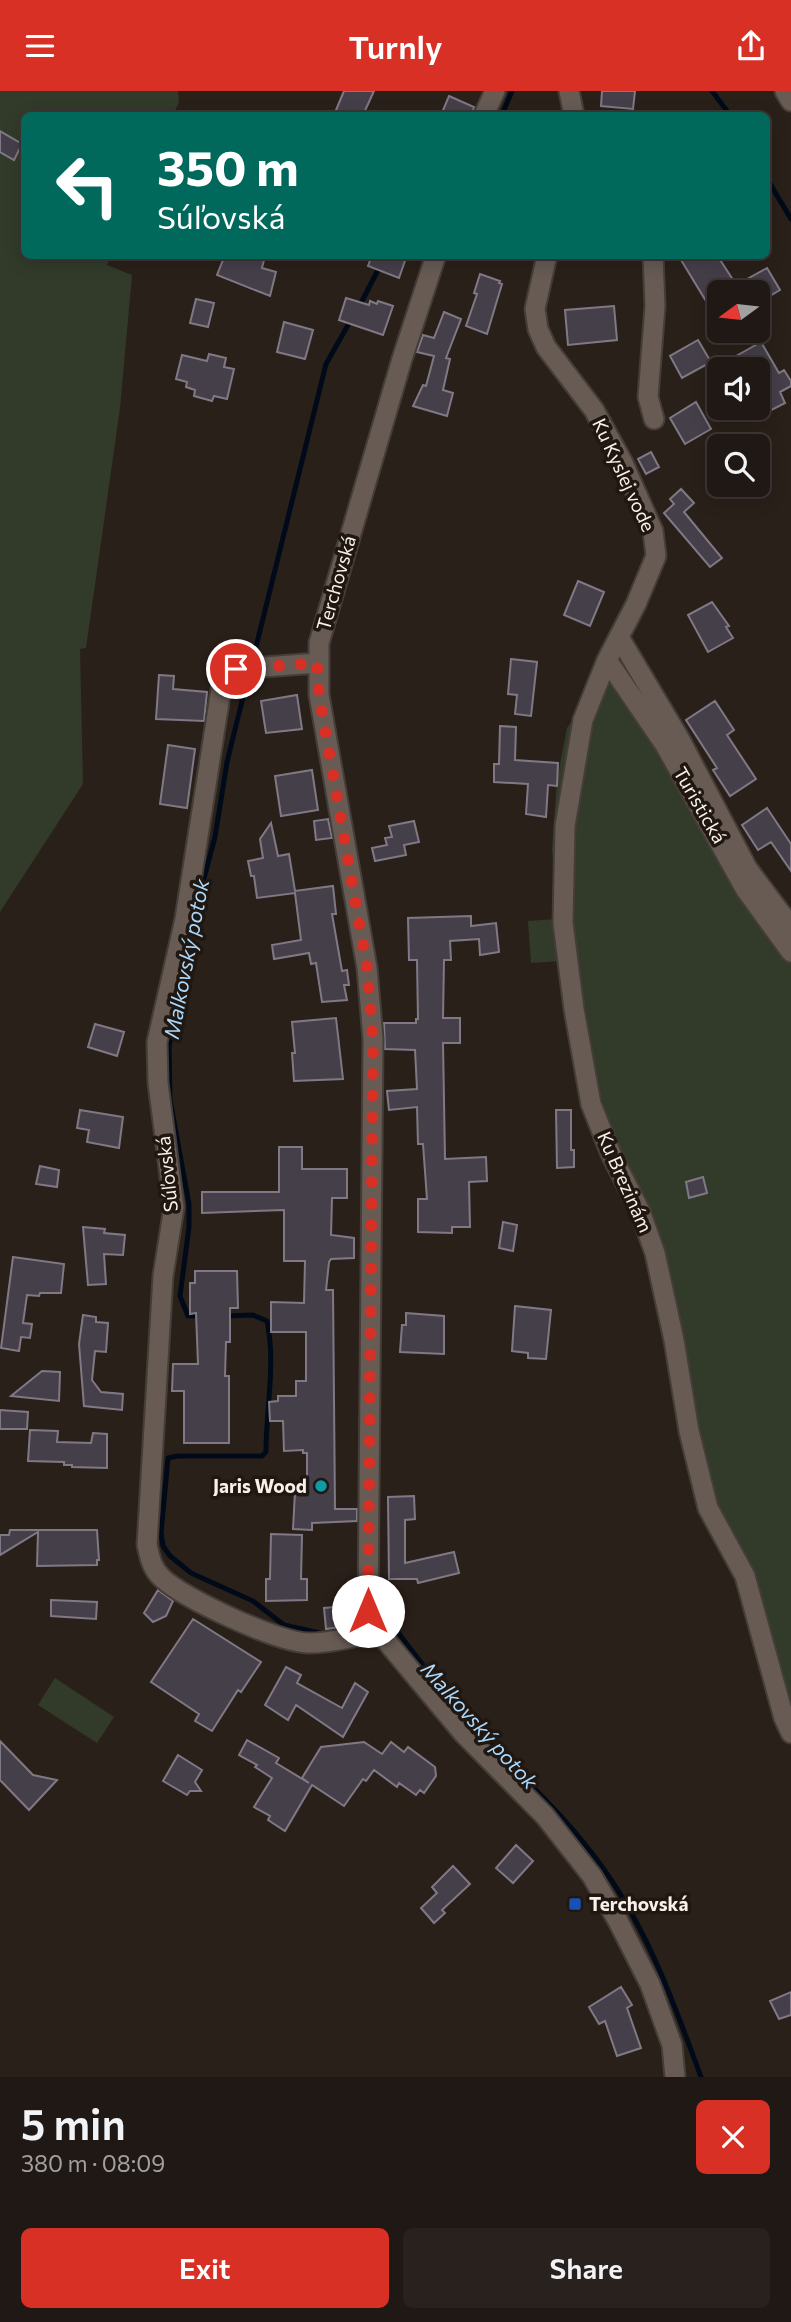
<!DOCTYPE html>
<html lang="en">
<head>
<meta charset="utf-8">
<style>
	body { margin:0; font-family:Commissioner,sans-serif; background:#28211d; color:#f1f3f6; height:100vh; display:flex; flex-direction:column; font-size:26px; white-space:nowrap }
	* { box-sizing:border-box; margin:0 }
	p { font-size:23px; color:#a2a0a0 }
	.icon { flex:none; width:38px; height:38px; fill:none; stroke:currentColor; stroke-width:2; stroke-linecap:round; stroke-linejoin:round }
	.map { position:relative; height:1986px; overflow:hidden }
	.drawer { display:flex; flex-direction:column; background:#201814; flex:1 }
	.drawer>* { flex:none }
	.guide { position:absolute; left:21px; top:21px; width:749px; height:147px; border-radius:10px; box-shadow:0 4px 18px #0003,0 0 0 2px #3d3734; background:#00695c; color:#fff; overflow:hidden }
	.needle { width:46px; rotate:255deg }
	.buttons { position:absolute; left:707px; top:189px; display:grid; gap:14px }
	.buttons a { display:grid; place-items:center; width:63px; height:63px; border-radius:10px; background:#201814; box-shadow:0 4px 18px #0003,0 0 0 2px #3d3734; font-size:35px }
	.pin { position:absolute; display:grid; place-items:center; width:60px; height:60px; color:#fff; margin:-30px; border:4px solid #fff; border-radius:50%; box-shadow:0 2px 7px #0007 }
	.me { position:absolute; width:77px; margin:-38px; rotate:0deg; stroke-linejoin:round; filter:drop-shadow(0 0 5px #0008) }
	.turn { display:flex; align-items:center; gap:24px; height:147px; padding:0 21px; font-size:32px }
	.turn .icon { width:91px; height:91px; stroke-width:2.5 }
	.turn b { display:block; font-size:49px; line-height:60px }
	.round { display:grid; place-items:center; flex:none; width:74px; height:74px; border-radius:10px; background:#28211d }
	.summary { display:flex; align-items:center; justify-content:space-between; height:119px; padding:0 21px }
	h1 { font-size:42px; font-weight:600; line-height:52px }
	.action { display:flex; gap:14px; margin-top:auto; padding:14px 21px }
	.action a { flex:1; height:80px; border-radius:10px; background:#d93025; color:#fff; font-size:28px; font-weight:600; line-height:80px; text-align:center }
	.action a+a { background:#28211d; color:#f1f3f6 }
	header { display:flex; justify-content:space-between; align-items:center; height:91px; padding:0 21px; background:#d93025; color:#fff; font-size:32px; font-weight:600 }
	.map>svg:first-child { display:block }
	.green { fill:#323b2a }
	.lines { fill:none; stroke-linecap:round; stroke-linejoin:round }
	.stream { stroke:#000a18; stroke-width:5 }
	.building { fill:#453f4a; stroke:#807985; stroke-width:2 }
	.street-casing { stroke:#453d38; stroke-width:23 }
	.street { stroke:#675b54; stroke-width:19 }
	.route { stroke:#d93025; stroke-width:12; stroke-dasharray:0 21.6 }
	.culture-dot { fill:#0f9aa8; stroke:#211711; stroke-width:2.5 }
	.transit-dot { fill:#1a4fb4; stroke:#211711; stroke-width:2.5 }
	.labels { text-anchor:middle; stroke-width:7; stroke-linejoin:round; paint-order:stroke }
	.street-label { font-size:19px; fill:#f7f0eb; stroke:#211711 }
	.poi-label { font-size:19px; font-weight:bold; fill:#f7f0eb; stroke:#211711; text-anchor:end }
	.water-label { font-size:21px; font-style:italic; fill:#abd9fe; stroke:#211711 }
</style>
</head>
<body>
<header><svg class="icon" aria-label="menu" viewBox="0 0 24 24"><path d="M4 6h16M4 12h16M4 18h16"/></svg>Turnly<svg class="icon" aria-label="share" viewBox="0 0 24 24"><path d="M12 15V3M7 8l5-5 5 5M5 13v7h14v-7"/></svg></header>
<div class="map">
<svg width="791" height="1986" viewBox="0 0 791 1986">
	<rect width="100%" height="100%" fill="#2a201a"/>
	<path class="green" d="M 0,0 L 178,0 L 179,11 L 173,24 L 24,24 L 24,164 L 111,165 L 107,174 L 132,184 L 120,317 L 86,557 L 80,558 L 83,693 L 0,821 Z
		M 608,582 L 791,862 L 791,1636 L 744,1492 L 700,1391 L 682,1242 L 603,1065 L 561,835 L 552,759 L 557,689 L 567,637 Z
		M 557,828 L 560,870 L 531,872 L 528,830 Z
		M 55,1587 L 114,1626 L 97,1652 L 38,1614 Z"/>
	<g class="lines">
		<path class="stream" d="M 712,0 L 730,24
			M 502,24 L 512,0
			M 766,86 L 791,128
			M 359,216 L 380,175
			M 252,572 L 326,273 L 352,227
			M 195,821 L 215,746 L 227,671 L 249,582
			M 184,875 L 169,956 L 170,1009 L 189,1113 L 189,1136 L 180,1205 L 188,1225 L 201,1225
			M 225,1225 L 253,1224 L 267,1230 C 276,1272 266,1318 266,1361 L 262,1365 L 177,1365 L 168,1367 L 161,1442 L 163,1455 L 170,1465 L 191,1482 L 253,1510 L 284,1534 L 324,1543
			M 354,1538 C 364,1531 374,1524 387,1527 C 421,1572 455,1617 495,1658 C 534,1697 573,1734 605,1780 C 649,1842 675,1915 701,1986"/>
	</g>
	<path class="building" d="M 344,0 L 374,0 L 363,24 L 348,24 L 336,19 Z
		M 602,0 L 635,0 L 633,18 L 601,15 Z
		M 449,5 L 474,16 L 472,24 L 441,24 Z
		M 0,40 L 22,53 L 14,69 L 0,61 Z
		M 225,164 L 247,164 L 264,169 L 262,177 L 276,181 L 270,205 L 217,184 Z
		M 372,164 L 407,164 L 399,187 L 368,175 Z
		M 678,164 L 717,164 L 735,192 L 706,210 Z
		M 767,177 L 780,199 L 758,212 L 758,201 L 724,201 Z
		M 480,183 L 500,190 L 499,192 L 502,193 L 487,243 L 466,235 L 477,203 L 474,202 Z
		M 346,207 L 369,214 L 370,210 L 377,213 L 378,210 L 393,215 L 383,244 L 339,229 Z
		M 196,208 L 214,212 L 208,236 L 190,232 Z
		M 614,215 L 617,249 L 568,254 L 565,219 Z
		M 444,221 L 461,228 L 446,267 L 450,268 L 443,299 L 453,302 L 447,325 L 413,315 L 423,294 L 426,295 L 434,265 L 417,261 L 423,244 L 434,247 Z
		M 284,231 L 313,239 L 305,268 L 277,261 Z
		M 698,249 L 711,271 L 682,287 L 670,265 Z
		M 761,251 L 779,282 L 784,279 L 791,290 L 791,295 L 780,301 L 785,312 L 758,326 L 758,278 L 713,278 Z
		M 209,263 L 226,267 L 224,276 L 234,278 L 227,308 L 214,305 L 212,310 L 194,305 L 195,299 L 186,296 L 187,291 L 176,288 L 182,264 L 207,270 Z
		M 696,311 L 711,338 L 685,353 L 670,327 Z
		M 651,361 L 659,376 L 646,383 L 638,368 Z
		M 681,398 L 694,412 L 684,421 L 722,467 L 710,476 L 664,422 L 674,413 L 670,408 Z
		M 578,490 L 604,501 L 590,535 L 564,524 Z
		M 712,511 L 729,535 L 726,536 L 733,547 L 708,561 L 688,524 Z
		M 511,568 L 537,571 L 531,625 L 515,623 L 517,604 L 508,603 Z
		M 159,584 L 174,585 L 173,598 L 207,601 L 204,630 L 156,628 Z
		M 297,604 L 302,638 L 266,642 L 261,610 Z
		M 715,610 L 734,639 L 727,644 L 756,688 L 730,705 L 713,679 L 717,677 L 686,629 Z
		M 500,635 L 516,636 L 515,669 L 558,672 L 557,695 L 548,694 L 546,726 L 526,723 L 528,693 L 494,691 L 494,673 L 499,673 Z
		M 168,654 L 195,658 L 187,717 L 160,713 Z
		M 312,679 L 318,719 L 281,725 L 275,685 Z
		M 767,717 L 791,753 L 791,780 L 771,751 L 758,759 L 742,734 Z
		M 328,728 L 332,747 L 316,749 L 314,730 Z
		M 414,730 L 419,751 L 404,754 L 406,764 L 375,770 L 372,757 L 387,754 L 385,747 L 392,746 L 389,735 Z
		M 271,732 L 278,765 L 289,763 L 295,800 L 333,795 L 336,823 L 332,823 L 342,880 L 347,879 L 349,894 L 344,894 L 347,909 L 322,911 L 316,872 L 311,873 L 309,862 L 274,868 L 272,854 L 301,849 L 295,802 L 257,807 L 254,785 L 251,785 L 248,770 L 263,767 L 260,748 Z
		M 471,825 L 471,835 L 496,832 L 499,861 L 480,864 L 479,848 L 450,850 L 451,869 L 444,869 L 443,927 L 460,927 L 460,952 L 443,952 L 445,1068 L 486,1066 L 487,1090 L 469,1091 L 470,1136 L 452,1136 L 452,1142 L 418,1141 L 418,1108 L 427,1108 L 423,1053 L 418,1053 L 417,1016 L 389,1019 L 387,1000 L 417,998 L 415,959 L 385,958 L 384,932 L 416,932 L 416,928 L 418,928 L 417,869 L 409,869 L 408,827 Z
		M 336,927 L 343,988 L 294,990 L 292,962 L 295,962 L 292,931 Z
		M 95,933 L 124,941 L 117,965 L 88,956 Z
		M 80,1019 L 123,1026 L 119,1057 L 87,1051 L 89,1039 L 77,1037 Z
		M 556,1019 L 571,1019 L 571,1059 L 574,1059 L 574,1076 L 557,1077 Z
		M 279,1056 L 302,1056 L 302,1078 L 347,1078 L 347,1107 L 332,1107 L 331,1144 L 354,1147 L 354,1167 L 331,1168 L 329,1171 L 326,1199 L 333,1199 L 335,1418 L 357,1418 L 357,1430 L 312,1432 L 312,1439 L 293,1438 L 295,1401 L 307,1401 L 307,1362 L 303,1362 L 303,1359 L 284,1360 L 283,1330 L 270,1330 L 269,1311 L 278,1310 L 278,1305 L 296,1305 L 296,1290 L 306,1290 L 306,1241 L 271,1241 L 271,1211 L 304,1212 L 305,1170 L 284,1170 L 284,1119 L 202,1122 L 202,1101 L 279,1101 Z
		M 40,1075 L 59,1079 L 57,1096 L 36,1093 Z
		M 703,1086 L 707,1102 L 689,1107 L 686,1091 Z
		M 503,1131 L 517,1134 L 513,1160 L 499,1157 Z
		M 83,1136 L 105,1138 L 104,1142 L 125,1144 L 123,1164 L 104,1163 L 106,1193 L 88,1194 Z
		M 13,1166 L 64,1173 L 61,1202 L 40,1202 L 39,1205 L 27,1204 L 23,1232 L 32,1233 L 30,1247 L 21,1246 L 19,1260 L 1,1257 Z
		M 195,1180 L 237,1180 L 238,1217 L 230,1217 L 230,1251 L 226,1251 L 225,1285 L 229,1285 L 229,1352 L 184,1352 L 184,1300 L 172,1300 L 173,1273 L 198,1273 L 196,1222 L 190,1223 L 190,1192 L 195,1192 Z
		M 515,1215 L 551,1219 L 546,1268 L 528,1267 L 528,1262 L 512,1260 Z
		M 406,1222 L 444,1225 L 444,1263 L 400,1261 L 402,1234 L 406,1234 Z
		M 83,1224 L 96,1226 L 96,1231 L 108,1232 L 106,1261 L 95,1260 L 92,1289 L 101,1301 L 123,1303 L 122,1319 L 84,1315 L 79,1253 Z
		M 42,1280 L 60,1281 L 59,1310 L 11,1305 Z
		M 0,1319 L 28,1321 L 27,1338 L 0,1338 Z
		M 30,1339 L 58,1340 L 57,1351 L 91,1352 L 93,1342 L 107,1343 L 107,1377 L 72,1376 L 72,1374 L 64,1374 L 64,1371 L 28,1370 Z
		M 414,1405 L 415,1428 L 405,1429 L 405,1472 L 454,1461 L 459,1482 L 418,1492 L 417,1488 L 389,1488 L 388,1406 Z
		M 10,1439 L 97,1439 L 99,1469 L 97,1469 L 97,1474 L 37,1475 L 38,1441 L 0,1464 L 0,1444 L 9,1444 Z
		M 271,1443 L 302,1444 L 301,1488 L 307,1488 L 307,1509 L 266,1510 L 266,1488 L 270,1488 Z
		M 158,1499 L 173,1510 L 166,1525 L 153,1531 L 144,1522 Z
		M 51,1509 L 97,1511 L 96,1528 L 51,1525 Z
		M 345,1515 L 347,1535 L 326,1538 L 324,1517 Z
		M 193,1528 L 261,1571 L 241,1601 L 238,1599 L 212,1640 L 195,1630 L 199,1623 L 151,1591 Z
		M 286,1576 L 301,1584 L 297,1592 L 342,1617 L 355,1592 L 368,1601 L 343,1646 L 296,1614 L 288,1629 L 265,1614 Z
		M 247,1649 L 279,1667 L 276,1672 L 309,1692 L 302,1687 L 321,1656 L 364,1651 L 382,1663 L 391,1651 L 404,1661 L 408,1656 L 435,1676 L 436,1685 L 424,1702 L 420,1699 L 416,1704 L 399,1692 L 397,1696 L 374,1679 L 366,1690 L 363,1688 L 344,1715 L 312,1694 L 285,1740 L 268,1729 L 270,1725 L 254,1716 L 272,1687 L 255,1676 L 257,1674 L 239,1664 Z
		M 0,1650 L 33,1684 L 57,1689 L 29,1719 L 0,1689 Z
		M 178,1664 L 202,1679 L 195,1691 L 201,1700 L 190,1700 L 187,1704 L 163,1690 Z
		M 516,1754 L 533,1770 L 513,1792 L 496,1777 Z
		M 453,1775 L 470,1793 L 442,1819 L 445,1822 L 434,1832 L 421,1817 L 437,1802 L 432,1796 Z
		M 621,1896 L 632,1914 L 627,1917 L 641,1957 L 617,1965 L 605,1930 L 599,1933 L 589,1916 Z
		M 791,1901 L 791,1924 L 779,1928 L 770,1910 Z"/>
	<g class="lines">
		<g class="street-casing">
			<path id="street" d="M 569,0 L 574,24
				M 785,0 L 791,10
				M 484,24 L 495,0
				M 436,164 L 402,268 L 319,552 L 319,604 L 367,877 L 373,948 L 368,1520 L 378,1540 L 417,1587 L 464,1643 L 545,1725 L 592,1785 L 618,1830 L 650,1893 L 672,1954 L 675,1986
				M 547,164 L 535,218 L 538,238 L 546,256 L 594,319 L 623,372 L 653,440 L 656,465 L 636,513 L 607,569 L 583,629 L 565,735 L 563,832 L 574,918 L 591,1013 L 611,1063 L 640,1120 L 655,1162 L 674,1249 L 689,1340 L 708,1417 L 745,1485 L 784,1627 L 791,1642
				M 653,164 L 655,215 L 648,306 L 654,328
				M 619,546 L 679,647 L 747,777 L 791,836
				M 607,569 L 665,654 L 746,799 L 791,861
				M 317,572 L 236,578 L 222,592 L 185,828 L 157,951 L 158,992 L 174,1116 L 163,1185 L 147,1454 C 150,1467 152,1478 162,1487 C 184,1508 279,1552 309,1552 C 332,1552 356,1546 378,1540"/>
		</g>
		<use href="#street" class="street"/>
	</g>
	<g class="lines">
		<path class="route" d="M 236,578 L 317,572 L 319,604 L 367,877 L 373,948 L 368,1520"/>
	</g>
	<circle class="culture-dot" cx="321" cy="1395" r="7"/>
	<rect class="transit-dot" x="568" y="1806" width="14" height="14" rx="3.5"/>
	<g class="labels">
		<g class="street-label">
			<text transform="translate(624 384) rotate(65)" y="7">Ku Kyslej vode</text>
			<text transform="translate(336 492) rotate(-74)" y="7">Terchovská</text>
			<text transform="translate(700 714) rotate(60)" y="7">Turistická</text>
			<text transform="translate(167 1083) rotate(-96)" y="7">Súľovská</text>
			<text transform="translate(625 1091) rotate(66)" y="7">Ku Brezinám</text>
		</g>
		<g class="poi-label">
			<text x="307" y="1402">Jaris Wood</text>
			<text x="589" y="1820" text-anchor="start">Terchovská</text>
		</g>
		<g class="water-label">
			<text transform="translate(187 868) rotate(-79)" y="7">Malkovský potok</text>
			<text transform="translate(479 1635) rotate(48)" y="7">Malkovský potok</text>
		</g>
	</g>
</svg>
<div class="buttons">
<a><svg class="needle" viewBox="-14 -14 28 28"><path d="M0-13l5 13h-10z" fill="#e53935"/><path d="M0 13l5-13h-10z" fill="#a2a0a0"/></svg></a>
<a><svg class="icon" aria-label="sound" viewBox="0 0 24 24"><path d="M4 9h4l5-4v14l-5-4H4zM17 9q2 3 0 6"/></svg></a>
<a><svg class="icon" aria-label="search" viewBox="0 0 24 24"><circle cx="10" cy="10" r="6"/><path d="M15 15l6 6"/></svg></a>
</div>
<div class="pin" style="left:236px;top:578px;background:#d93025"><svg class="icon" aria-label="arrive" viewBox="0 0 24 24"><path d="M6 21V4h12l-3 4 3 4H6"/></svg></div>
<svg class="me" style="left:368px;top:1520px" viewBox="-20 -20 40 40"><circle r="19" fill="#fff"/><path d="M0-13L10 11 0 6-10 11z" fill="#d93025"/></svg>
<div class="guide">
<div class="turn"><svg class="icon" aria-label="left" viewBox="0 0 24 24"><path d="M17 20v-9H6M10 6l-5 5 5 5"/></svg><div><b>350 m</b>Súľovská</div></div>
</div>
</div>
<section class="drawer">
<div class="summary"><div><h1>5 min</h1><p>380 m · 08:09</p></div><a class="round" style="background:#d93025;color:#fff"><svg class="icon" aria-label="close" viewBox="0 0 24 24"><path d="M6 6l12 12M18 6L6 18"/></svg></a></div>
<div class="action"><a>Exit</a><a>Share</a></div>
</section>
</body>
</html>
